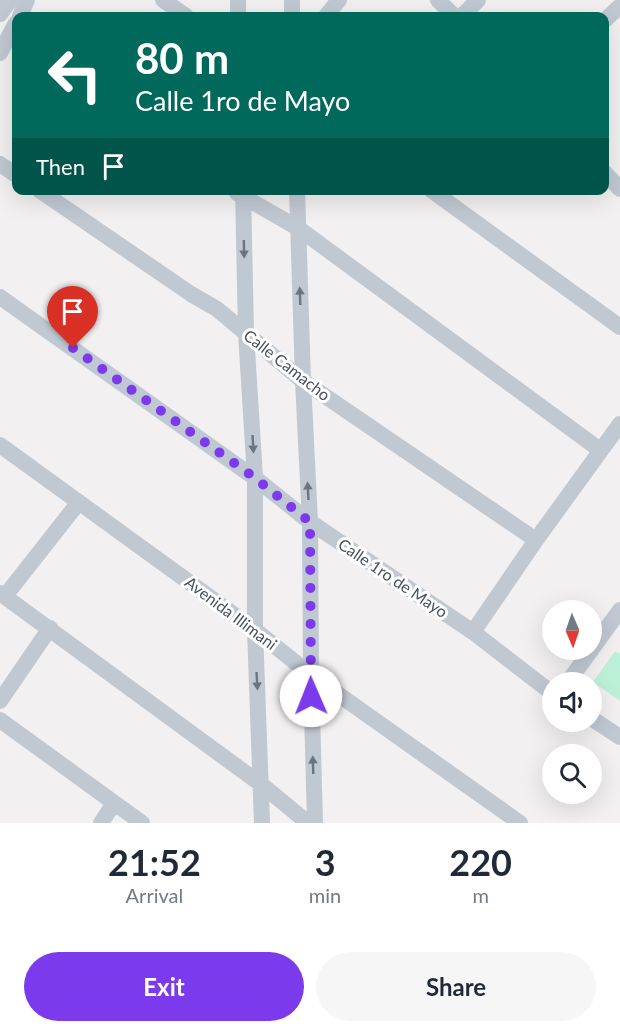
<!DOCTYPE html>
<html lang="en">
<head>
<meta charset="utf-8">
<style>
	body { margin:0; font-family:Lato,sans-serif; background:#f6f6f7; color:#1f2937; height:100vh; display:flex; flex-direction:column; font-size:22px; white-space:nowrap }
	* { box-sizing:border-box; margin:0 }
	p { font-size:20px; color:#747a83 }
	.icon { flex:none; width:33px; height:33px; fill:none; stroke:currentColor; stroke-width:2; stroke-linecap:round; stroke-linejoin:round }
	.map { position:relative; height:823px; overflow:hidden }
	.panel { display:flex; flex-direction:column; background:#fff; flex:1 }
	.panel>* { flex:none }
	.top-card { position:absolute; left:12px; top:12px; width:597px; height:183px; border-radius:12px; box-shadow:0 6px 24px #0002; background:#00695c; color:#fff; overflow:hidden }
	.needle { width:39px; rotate:178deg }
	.buttons { position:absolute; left:542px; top:600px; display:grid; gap:12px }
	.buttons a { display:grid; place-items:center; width:60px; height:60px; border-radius:50%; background:#fff; box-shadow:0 6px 24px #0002; font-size:30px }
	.pin { position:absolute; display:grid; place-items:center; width:51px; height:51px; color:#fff; margin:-62px -26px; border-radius:50% 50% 50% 0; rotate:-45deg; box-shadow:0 0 6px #0007 }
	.pin .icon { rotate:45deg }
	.me { position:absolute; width:66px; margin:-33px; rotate:359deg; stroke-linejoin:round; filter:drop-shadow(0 0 4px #0008) }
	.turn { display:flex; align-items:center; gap:21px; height:126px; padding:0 24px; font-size:27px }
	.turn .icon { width:78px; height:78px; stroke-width:2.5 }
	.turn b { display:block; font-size:42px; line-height:51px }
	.then { display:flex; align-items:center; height:57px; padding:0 24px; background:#0003; gap:12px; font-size:22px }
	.eta { display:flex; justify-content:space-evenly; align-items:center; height:102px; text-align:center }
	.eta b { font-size:36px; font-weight:700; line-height:42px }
	.action { display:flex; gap:12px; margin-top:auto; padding:12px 24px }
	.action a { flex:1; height:69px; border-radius:36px; background:#7c3aed; color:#fff; font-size:24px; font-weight:700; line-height:69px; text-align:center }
	.action a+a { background:#f6f6f7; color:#1f2937 }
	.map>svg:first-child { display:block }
	.green { fill:#bdf1d7 }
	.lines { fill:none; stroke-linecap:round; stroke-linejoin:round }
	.street { stroke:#c0c8d2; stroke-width:16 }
	.oneway { fill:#6b7481 }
	.route { stroke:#7c3aed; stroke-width:10; stroke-dasharray:0 18 }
	.labels { text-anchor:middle; stroke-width:6; stroke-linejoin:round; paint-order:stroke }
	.street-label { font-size:16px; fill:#47505e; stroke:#fff }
</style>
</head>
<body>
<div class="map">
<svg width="620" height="823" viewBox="0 0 620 823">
	<rect width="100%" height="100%" fill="#f2f0f0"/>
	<path class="green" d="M 615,651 L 620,654 L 620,701 L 593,682 Z"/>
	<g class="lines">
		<path class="street" d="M 163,0 L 186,16
			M 292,0 L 292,16
			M 438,0 L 454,16
			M 0,14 L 10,0
			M 20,16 L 27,0
			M 238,16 L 238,0
			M 326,16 L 339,0
			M 462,16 L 478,0
			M 604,21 L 620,6
			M 0,53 L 16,23
			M 0,164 L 16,175
			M 604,172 L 620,189
			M 39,190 L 191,294 L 217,309 L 303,381 L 536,540
			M 243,190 L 246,333 L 255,478 L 255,630 L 262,823
			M 297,190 L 303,381 L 310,522 L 311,675 L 315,823
			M 431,190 L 620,327
			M 237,193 L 298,228 L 600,450
			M 0,297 L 255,478 L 310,522 L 473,632 L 552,693
			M 0,445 L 255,630 L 311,675 L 520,823
			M 0,593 L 262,785 L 308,823
			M 5,596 L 79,502
			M 473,632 L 536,540 L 620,424
			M 568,682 L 620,610
			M 0,701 L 50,628
			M 591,718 L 620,737
			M 0,720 L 142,823
			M 101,823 L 114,803"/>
	</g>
	<defs><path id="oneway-solid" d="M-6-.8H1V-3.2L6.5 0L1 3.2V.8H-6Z" transform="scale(1.5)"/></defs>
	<g class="oneway">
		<use href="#oneway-solid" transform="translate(244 249) rotate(89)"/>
		<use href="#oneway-solid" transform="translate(300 296) rotate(-92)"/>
		<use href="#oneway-solid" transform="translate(253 444) rotate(87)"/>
		<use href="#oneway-solid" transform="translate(308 491) rotate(-93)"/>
		<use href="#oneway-solid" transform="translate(257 681) rotate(87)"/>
		<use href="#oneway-solid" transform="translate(313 765) rotate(-92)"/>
	</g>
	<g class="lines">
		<path class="route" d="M 73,348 L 255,478 L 310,522 L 311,696"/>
	</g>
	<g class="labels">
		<g class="street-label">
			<text transform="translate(287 365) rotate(38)" y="6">Calle Camacho</text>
			<text transform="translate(393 578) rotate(34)" y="6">Calle 1ro de Mayo</text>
			<text transform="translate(231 613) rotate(37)" y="6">Avenida Illimani</text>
		</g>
	</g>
</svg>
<div class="buttons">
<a><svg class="needle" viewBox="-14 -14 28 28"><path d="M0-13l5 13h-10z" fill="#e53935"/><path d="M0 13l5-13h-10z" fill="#747a83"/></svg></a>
<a><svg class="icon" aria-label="sound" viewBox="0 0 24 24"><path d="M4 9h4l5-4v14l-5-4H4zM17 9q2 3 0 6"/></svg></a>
<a><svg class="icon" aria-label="search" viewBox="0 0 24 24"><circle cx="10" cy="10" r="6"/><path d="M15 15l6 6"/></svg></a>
</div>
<div class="pin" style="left:73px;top:348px;background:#d93025"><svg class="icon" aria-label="arrive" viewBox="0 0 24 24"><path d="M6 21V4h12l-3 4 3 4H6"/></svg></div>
<svg class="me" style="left:311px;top:696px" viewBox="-20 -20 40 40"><circle r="19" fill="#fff"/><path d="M0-13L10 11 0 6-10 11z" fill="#7c3aed"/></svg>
<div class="top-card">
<div class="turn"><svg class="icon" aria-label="left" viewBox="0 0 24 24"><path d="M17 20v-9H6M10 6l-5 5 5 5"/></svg><div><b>80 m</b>Calle 1ro de Mayo</div></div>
<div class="then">Then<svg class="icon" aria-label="arrive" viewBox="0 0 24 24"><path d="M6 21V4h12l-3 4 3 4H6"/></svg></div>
</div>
</div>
<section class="panel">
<div class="eta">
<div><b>21:52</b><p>Arrival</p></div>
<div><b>3</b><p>min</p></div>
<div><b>220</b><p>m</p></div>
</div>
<div class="action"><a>Exit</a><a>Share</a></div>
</section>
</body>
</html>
